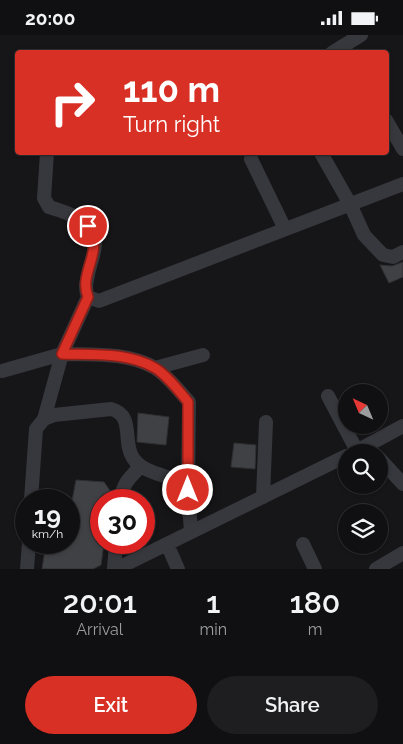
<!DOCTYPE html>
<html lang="en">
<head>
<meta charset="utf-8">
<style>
	body { margin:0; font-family:Raleway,sans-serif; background:#1e1e20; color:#f1f3f6; height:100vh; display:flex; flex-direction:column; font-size:19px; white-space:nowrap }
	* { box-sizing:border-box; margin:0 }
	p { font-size:16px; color:#9c9d9f }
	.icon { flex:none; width:28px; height:28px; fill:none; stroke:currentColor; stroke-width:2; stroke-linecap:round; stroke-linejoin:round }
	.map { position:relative; height:534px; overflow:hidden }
	.drawer { display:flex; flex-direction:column; background:#101012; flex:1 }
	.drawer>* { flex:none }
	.hud { position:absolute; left:15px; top:15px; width:374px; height:105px; border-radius:5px; box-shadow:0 1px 4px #0004,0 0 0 1px #303032; background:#d93025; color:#fff; overflow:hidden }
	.needle { width:32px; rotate:316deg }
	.fabs { position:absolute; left:338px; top:349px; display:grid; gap:10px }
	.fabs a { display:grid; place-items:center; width:50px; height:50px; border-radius:50%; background:#101012; box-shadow:0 1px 4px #0004,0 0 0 1px #303032; font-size:25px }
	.speed { position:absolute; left:15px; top:454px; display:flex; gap:10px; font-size:25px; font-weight:700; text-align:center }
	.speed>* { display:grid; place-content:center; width:65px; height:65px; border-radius:50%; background:#101012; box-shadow:0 1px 4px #0004,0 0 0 1px #303032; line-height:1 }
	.speed small { font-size:12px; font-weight:400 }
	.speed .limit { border:8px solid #d22; background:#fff; color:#111 }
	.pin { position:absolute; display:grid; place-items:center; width:42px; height:42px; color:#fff; margin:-21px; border:2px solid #fff; border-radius:50%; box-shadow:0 1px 5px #0007 }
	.me { position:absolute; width:55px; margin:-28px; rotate:0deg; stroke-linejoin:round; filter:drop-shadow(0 0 4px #0008) }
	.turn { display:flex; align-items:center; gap:18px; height:105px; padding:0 25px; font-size:22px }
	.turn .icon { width:65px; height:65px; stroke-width:2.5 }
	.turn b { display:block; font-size:35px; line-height:42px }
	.eta { display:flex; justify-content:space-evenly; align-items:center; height:85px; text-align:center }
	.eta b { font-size:30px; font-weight:600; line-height:35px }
	.primary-button { display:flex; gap:10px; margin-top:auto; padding:10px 25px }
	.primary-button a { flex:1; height:58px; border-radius:30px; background:#d93025; color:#fff; font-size:20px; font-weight:600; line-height:58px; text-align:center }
	.primary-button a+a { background:#1e1e20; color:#f1f3f6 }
	.status { display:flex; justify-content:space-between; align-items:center; height:35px; padding:0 25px; background:#101012; direction:ltr }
	.status svg { height:14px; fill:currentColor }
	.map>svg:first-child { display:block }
	.building { fill:#404145; stroke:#303034 }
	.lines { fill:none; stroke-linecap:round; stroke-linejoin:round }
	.minor { stroke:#37383d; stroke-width:14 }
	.route-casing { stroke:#8d1f18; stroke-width:12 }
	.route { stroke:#d93025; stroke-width:9 }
</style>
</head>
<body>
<div class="status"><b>20:00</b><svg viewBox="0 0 49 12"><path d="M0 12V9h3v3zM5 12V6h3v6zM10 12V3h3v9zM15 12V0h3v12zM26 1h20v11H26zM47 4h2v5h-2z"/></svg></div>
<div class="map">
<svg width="403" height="534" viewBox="0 0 403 534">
	<rect width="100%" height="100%" fill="#161618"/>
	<path class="building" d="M 403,227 L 403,242 L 389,248 L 380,230 L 392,231 Z
		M 138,378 L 169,382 L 166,410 L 137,407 Z
		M 234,408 L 256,410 L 255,434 L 231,432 Z
		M 76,445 L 104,447 L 111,457 L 110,465 L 101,465 L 101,508 L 104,508 L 101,530 L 93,534 L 42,534 L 46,508 L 69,508 L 69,482 Z"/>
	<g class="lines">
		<path class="minor" d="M 332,18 L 343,11
			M 347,18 L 343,11 L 361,0
			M 386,85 L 403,114
			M 47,118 L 44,163 L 49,172 C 66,177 96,186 95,208 C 95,217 91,227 89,235 C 87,245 84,252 88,262 L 99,266 L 403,149
			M 321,118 L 350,169 L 364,200 L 383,220 L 393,222 L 403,217
			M 251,124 L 285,194
			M 88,262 L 62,319 C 93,320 128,317 155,333 C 168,341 179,356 189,367 L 188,455
			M 155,333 L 203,320
			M 2,336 L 62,319 L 44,384
			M 328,361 L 357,416
			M 353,418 L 403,391
			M 379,423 L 403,449
			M 263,462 L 266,387
			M 31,465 L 36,394 L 44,384 L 54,380 L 111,374 C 135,380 122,407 133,423 C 143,439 169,440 185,449 L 188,455 L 191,497
			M 121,465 C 122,449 130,442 141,431
			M 167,509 L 178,534
			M 303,509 L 315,534
			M 27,534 L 29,508
			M 114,534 L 116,508
			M 116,534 L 346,421
			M 376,534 L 403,518"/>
	</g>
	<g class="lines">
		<g class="route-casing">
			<path id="route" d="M 88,191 C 105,217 78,237 88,262 L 62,319 C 93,320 128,317 155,333 C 168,341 179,356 188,367 L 188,455"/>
		</g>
		<use href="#route" class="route"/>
	</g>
</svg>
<div class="fabs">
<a><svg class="needle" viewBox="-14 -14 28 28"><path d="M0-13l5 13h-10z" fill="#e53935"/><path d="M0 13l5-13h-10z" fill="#9c9d9f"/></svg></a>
<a><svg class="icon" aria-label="search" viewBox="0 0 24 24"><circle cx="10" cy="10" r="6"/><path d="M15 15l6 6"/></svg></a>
<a><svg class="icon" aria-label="layers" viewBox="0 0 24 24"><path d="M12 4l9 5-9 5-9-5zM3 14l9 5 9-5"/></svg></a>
</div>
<div class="speed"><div>19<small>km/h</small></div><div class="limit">30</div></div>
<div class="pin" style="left:88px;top:191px;background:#d93025"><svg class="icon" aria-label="arrive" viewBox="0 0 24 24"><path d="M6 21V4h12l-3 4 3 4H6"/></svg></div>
<svg class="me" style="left:188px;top:455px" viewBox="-20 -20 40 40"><circle r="17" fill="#d93025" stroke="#fff" stroke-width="3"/><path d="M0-11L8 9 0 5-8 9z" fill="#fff"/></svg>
<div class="hud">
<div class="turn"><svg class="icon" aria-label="right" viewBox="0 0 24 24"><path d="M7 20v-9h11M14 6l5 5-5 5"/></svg><div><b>110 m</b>Turn right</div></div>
</div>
</div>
<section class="drawer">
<div class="eta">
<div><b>20:01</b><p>Arrival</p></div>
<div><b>1</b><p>min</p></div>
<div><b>180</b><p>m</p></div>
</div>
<div class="primary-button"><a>Exit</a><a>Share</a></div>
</section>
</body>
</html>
